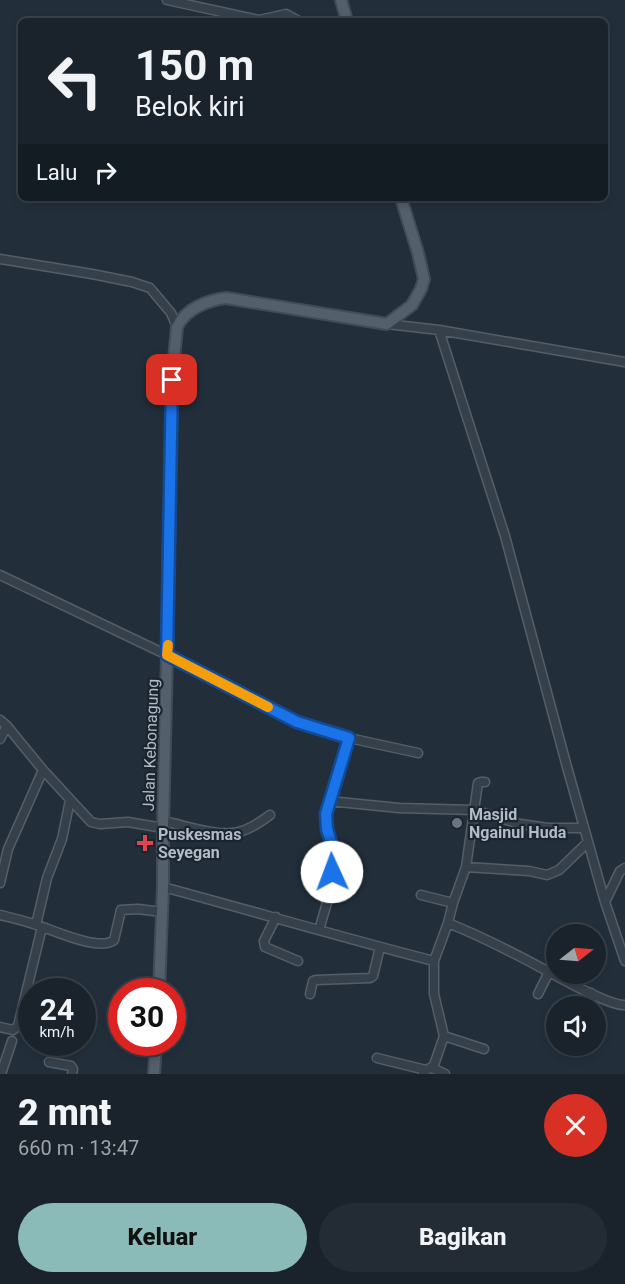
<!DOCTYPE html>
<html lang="id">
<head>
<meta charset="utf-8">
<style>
	body { margin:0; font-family:Roboto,sans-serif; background:#232b34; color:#f1f3f6; height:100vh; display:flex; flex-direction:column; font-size:22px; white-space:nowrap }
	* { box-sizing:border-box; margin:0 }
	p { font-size:20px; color:#9fa4a9 }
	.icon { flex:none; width:33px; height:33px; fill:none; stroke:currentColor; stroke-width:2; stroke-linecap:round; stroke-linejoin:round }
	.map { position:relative; height:1074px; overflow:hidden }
	.drawer { display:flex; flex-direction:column; background:#1a232c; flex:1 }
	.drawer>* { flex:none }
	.guide { position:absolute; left:18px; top:18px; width:590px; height:183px; border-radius:9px; box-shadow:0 3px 9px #0003,0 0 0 2px #384048; background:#1a232c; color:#f1f3f6; overflow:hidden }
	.needle { width:39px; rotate:73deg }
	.controls { position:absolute; left:546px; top:924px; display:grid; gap:12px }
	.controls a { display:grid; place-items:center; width:60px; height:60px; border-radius:50%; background:#1a232c; box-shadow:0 3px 9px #0003,0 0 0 2px #384048; font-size:30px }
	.speed { position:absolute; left:18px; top:978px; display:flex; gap:12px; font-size:30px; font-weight:700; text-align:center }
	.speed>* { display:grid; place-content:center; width:78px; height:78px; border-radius:50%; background:#1a232c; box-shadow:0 3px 9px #0003,0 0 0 2px #384048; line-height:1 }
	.speed small { font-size:15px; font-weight:400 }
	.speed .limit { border:9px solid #d22; background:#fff; color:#111 }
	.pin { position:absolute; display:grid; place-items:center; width:51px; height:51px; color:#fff; margin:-26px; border-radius:12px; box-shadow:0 3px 9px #0006 }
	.me { position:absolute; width:66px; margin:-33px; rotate:358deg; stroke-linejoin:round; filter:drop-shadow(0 0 4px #0008) }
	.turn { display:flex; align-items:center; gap:21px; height:126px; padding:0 18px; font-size:27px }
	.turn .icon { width:78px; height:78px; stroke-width:2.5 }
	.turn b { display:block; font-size:42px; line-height:51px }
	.then { display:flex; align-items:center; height:57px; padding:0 18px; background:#0003; gap:12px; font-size:22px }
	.round { display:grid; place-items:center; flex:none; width:63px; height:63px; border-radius:32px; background:#232b34 }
	.summary { display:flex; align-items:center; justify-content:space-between; height:102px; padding:0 18px }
	h1 { font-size:36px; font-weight:800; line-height:45px }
	.action { display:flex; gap:12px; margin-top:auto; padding:12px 18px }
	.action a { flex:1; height:69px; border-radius:36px; background:#8bbbb9; color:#111; font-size:24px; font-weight:800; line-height:69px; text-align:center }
	.action a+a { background:#232b34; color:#f1f3f6 }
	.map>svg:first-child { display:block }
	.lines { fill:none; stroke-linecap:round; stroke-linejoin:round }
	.minor-casing { stroke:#545e69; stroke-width:11 }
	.major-casing { stroke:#424c57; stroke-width:14 }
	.minor { stroke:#36404b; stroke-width:8 }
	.major { stroke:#545f6c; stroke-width:10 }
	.route-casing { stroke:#114b97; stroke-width:15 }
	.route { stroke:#1a73e8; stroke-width:10 }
	.slow { stroke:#f59e0b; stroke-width:10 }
	.worship-dot { fill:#6b7280; stroke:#1b2530; stroke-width:2 }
	.health-dot { fill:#e0444e; stroke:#1b2530; stroke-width:2 }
	.labels { text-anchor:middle; stroke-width:4.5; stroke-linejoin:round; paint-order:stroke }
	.street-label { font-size:16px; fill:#b2bbc7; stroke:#1b2530 }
	.poi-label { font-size:16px; font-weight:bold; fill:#b2bbc7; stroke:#1b2530; text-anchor:start }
</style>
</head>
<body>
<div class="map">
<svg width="625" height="1074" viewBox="0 0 625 1074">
	<rect width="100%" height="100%" fill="#222f3b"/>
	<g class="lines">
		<g class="minor-casing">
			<path id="minor" d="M 167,0 L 259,20 L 286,14 L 299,21
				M 0,259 L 92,274 L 132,282 L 150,288 L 171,313 L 177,327
				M 387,324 L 439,330 L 625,362
				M 439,330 L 505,536 L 567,767 L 605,902 L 625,961
				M 0,575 L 167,655 L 297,722 L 349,738 L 418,753
				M 0,720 L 7,726 L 43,770 L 91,822 L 100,824 L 128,822 L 163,828
				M 0,739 L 7,726
				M 329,801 L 399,808 L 474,810 L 520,824 L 548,828 L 584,828
				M 163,821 C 183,825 213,835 232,833 C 246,832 259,823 270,815
				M 466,867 L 478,783 L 481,782 L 485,782
				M 0,883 L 8,849 L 43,770
				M 163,887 C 253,911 343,938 434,961 L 448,923 C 483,937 516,954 549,972 C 564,980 610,1006 625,1005
				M 421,895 L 453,903
				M 605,902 L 620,871 L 625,868
				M 0,915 C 12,918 25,921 37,925 C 53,930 100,952 114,940 L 121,910 L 138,909 L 162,912
				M 276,917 L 264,941 L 265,947 L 298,961
				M 448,923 L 453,903 L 466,867 L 529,871 L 547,875 L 559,870 L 588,842
				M 36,925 L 47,878 L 62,839 L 70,800
				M 319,930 C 325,909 335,880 334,858 C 333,842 324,829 327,813 C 330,790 342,760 349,738
				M 310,994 L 313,981 L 316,980 L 370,978 L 373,976 L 380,947
				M 538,994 L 549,972
				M 586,1006 L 591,993
				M 115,1010 L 122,1009
				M 0,1027 L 13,1030 L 18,1026 L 42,927
				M 444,1036 L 484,1049
				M 377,1058 L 426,1070
				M 49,1062 L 71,1066 L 73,1069 L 72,1074
				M 432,1068 L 445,1074
				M 1,1074 L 12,1041
				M 423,1074 C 425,1069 431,1069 434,1065 L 444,1036 L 434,994 L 434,961"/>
		</g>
		<g class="major-casing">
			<path id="major" d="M 341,0 L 347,21
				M 159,992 L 163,887 L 163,828 L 167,655 L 172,380 L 177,327 C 185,309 208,300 226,298 L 387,324 L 412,305 L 421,289 L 424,279 L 418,253 L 401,198
				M 154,1074 L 156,1042"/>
		</g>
		<use href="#minor" class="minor"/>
		<use href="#major" class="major"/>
	</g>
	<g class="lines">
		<g class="route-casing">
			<path id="route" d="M 172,380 L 167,655 L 297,722 L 349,738 L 326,814 L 327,829 L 331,842 L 334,858 L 332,872"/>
		</g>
		<use href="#route" class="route"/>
		<path class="slow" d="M 168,645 L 167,655 L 268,707"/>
	</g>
	<circle class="worship-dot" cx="457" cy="823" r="6"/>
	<path class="health-dot" d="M142 834h6v6h6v6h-6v6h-6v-6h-6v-6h6z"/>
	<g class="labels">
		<g class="street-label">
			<text transform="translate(150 745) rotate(-88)" y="6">Jalan Kebonagung</text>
		</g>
		<g class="poi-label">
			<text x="469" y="820">Masjid<tspan x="469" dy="18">Ngainul Huda</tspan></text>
			<text x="158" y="840">Puskesmas<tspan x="158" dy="18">Seyegan</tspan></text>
		</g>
	</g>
</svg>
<div class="controls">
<a><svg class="needle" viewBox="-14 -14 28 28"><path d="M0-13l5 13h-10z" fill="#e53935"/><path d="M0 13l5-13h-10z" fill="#9fa4a9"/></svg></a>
<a><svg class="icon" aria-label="sound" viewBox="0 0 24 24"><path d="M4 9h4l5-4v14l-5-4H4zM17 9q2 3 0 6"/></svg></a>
</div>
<div class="speed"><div>24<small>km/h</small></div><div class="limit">30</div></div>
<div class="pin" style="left:172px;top:380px;background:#d93025"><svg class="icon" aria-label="arrive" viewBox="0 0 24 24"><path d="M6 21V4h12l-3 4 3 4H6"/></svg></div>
<svg class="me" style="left:332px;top:872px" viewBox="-20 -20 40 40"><circle r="19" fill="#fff"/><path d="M0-13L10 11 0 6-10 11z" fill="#1a73e8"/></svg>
<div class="guide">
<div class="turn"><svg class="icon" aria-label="left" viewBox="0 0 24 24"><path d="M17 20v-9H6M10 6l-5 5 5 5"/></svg><div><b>150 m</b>Belok kiri</div></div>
<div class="then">Lalu<svg class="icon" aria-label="right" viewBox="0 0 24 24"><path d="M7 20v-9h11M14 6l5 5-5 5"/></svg></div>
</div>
</div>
<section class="drawer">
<div class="summary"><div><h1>2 mnt</h1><p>660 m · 13:47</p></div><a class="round" style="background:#d93025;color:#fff"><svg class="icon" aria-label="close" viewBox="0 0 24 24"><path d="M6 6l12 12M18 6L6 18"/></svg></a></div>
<div class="action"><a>Keluar</a><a>Bagikan</a></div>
</section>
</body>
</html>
